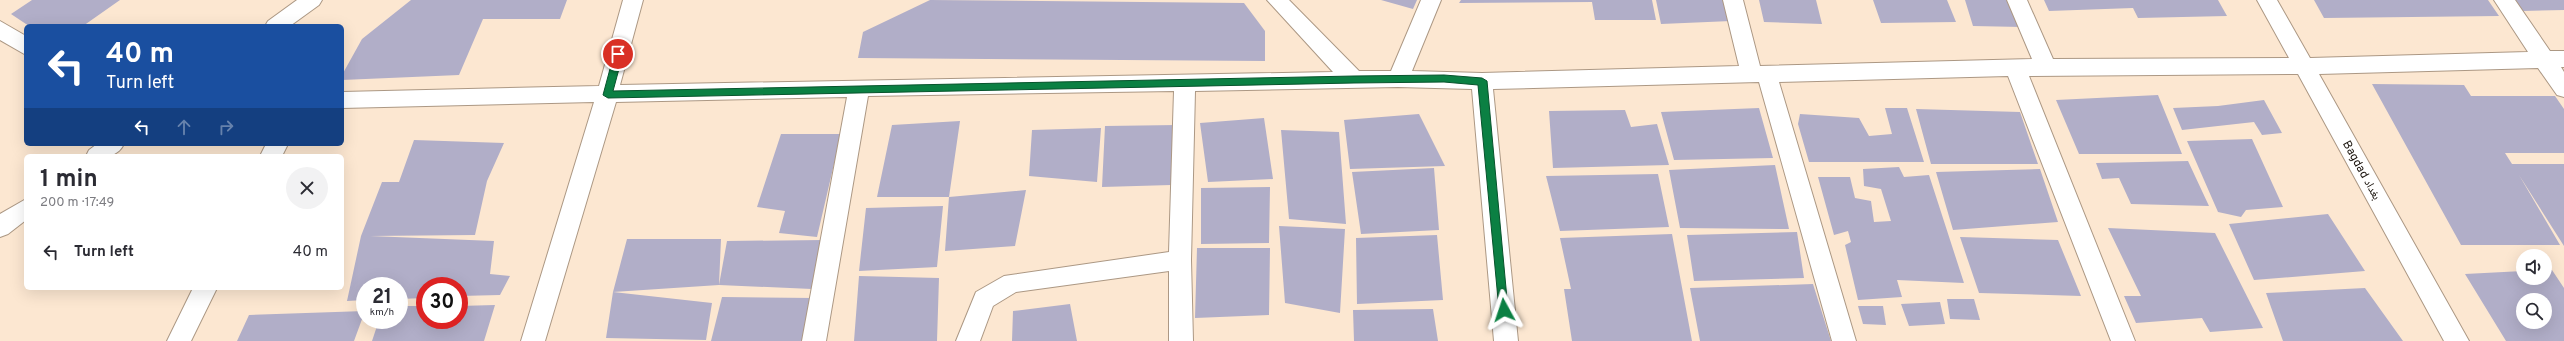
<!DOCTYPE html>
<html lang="en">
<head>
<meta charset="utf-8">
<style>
	body { margin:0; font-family:Overpass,"Noto Naskh Arabic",sans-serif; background:#f2f2f3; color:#2b2b33; height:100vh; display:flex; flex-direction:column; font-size:15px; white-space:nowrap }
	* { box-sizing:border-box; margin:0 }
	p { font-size:13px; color:#7c7c81 }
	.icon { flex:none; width:22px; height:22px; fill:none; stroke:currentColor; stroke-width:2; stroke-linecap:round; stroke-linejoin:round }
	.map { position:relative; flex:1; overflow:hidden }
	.sheet { position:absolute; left:24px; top:154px; width:320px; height:136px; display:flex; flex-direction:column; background:#fff; border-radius:6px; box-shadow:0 4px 16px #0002 }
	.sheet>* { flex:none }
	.guide { position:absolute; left:24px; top:24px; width:320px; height:122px; border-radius:6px; box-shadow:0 4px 16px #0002; background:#1a4fa0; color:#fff; overflow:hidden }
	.fabs { position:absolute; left:2516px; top:249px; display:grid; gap:8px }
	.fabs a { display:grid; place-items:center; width:36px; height:36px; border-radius:50%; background:#fff; box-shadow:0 4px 16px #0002; font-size:20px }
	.speed { position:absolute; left:356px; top:277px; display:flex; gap:8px; font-size:20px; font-weight:700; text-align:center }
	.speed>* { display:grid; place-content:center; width:52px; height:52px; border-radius:50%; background:#fff; box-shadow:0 4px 16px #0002; line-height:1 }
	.speed small { font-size:10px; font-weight:400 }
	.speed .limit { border:6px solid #d22; background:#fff; color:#111 }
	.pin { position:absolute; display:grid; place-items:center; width:34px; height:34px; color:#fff; margin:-17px; border:2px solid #fff; border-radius:50%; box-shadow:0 1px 4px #0007 }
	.me { position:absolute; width:44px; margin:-22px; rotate:355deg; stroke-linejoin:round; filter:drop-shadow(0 0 3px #0008) }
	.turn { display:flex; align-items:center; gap:14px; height:84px; padding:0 16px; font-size:18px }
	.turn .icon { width:52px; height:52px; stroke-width:2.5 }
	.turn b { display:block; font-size:28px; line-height:34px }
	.lanes { display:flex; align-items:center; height:38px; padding:0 16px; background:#0003; justify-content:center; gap:20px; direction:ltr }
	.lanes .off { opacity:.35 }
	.round { display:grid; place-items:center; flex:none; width:42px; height:42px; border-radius:21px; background:#f2f2f3 }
	.summary { display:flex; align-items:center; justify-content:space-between; height:68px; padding:0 16px }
	h1 { font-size:24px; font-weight:700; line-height:30px }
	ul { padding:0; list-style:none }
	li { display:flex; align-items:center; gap:12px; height:60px; padding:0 16px }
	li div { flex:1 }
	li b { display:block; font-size:15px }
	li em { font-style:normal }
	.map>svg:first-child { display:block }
	.building { fill:#b1aec8; fill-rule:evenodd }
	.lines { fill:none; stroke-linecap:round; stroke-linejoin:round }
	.minor-casing { stroke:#ac9884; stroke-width:2 }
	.minor { fill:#fff; fill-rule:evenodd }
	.route { fill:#0b8043; stroke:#07532c }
	.labels { text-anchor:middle; stroke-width:3.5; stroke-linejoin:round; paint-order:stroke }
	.street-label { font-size:12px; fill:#160f08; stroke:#fff }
</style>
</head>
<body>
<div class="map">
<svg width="2564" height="341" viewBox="0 0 2564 341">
	<rect width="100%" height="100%" fill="#fce7d1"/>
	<path class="building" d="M 32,0 L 120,0 L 83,26 L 29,26 L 11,14 Z
		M 411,0 L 567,0 L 560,19 L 483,19 L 459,75 L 342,80 L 342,75 L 362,39 Z
		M 930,0 L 1244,3 L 1265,31 L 1265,61 L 858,58 L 863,32 Z
		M 1381,0 L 1417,0 L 1413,9 Z
		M 1461,0 L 1652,0 L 1656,20 L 1595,20 L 1592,2 L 1459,3 Z
		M 1656,0 L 1726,0 L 1731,21 L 1661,24 Z
		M 1759,0 L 1816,0 L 1822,24 L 1764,22 Z
		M 1873,0 L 1947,0 L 1956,22 L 1881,23 Z
		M 1965,0 L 2012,0 L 2022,27 L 1973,26 Z
		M 2044,0 L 2218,0 L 2227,16 L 2138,18 L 2133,8 L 2049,11 Z
		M 2314,0 L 2488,0 L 2499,16 L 2324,18 Z
		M 2515,0 L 2564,0 L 2564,10 L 2522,11 Z
		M 2372,84 L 2464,85 L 2471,96 L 2555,96 L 2564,109 L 2564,153 L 2505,153 L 2512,164 L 2564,164 L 2564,246 L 2519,175 L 2560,245 L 2461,245 Z
		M 2158,95 L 2182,154 L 2079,154 L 2056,100 Z
		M 2264,100 L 2282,133 L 2262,135 L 2254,122 L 2182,130 L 2173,108 L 2218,106 Z
		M 1759,108 L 1773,158 L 1674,160 L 1661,112 Z
		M 1885,108 L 1907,108 L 1924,162 L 1809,162 L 1798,124 L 1800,114 L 1859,118 L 1869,136 L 1892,134 Z
		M 1916,109 L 2020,112 L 2038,164 L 1931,164 Z
		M 1625,110 L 1631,127 L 1657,124 L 1669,165 L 1553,168 L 1549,111 Z
		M 1419,114 L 1445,166 L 1350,169 L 1344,120 Z
		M 1264,118 L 1273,179 L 1208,182 L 1200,123 Z
		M 960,121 L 949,197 L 877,197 L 892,125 Z
		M 1177,125 L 1171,185 L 1102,187 L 1105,126 Z
		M 1101,128 L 1097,182 L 1029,176 L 1032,130 Z
		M 1281,130 L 1339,132 L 1346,224 L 1289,219 Z
		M 781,134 L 841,134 L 817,237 L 779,233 L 785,211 L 757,207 Z
		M 2252,139 L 2283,207 L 2246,210 L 2241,217 L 2218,212 L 2187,141 Z
		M 414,140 L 504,143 L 487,181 L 475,235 L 370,236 L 494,241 L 490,274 L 510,276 L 500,295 L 459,296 L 459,286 L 425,286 L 425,298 L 399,299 L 399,286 L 365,286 L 365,300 L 347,301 L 361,236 L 382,182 L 399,182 Z
		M 2188,161 L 2209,206 L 2131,204 L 2119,178 L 2102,179 L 2096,163 Z
		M 1775,165 L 1789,229 L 1680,228 L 1669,170 Z
		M 1899,167 L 1904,177 L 1929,175 L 1964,283 L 1897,280 L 1902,297 L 1858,300 L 1845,245 L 1851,242 L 1848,231 L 1834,235 L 1818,177 L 1850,177 L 1855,198 L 1871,201 L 1874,222 L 1891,221 L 1881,189 L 1864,186 L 1863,169 Z
		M 1434,168 L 1439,230 L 1361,234 L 1352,172 Z
		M 2040,169 L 2058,222 L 1953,230 L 1936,172 Z
		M 1658,174 L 1669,227 L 1560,231 L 1546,176 Z
		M 1270,187 L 1269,243 L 1201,244 L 1201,188 Z
		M 1026,190 L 1015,246 L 945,251 L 949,197 Z
		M 943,206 L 937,267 L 859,271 L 866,208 Z
		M 2328,214 L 2365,271 L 2254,280 L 2229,224 Z
		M 1279,226 L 1345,229 L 1340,313 L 1285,303 Z
		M 2108,228 L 2215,233 L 2263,328 L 2210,332 L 2202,318 L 2136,323 L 2124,296 L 2141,296 Z
		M 1797,232 L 1804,278 L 1694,281 L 1687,235 Z
		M 1672,234 L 1692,341 L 1572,341 L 1564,289 L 1571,289 L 1560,238 Z
		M 1437,235 L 1443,300 L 1357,304 L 1356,238 Z
		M 1960,237 L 2058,240 L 2081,296 L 1979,293 Z
		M 627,239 L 721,239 L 719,285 L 727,241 L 824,240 L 812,289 L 719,285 L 613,292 L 712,303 L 706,340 L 606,338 L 613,292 Z
		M 1197,248 L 1270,248 L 1269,315 L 1195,318 Z
		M 2545,270 L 2552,270 L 2564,288 L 2564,341 L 2506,341 L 2465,274 L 2523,271 L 2523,278 L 2545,278 ZM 2523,300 L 2545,300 L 2545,322 L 2523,322 Z
		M 859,276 L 939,278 L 937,341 L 854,341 Z
		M 1813,284 L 1831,341 L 1700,341 L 1690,288 Z
		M 2365,288 L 2403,341 L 2283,341 L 2266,293 Z
		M 722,297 L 814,298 L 807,341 L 711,341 Z
		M 1947,299 L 1974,299 L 1980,320 L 1950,319 Z
		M 1940,302 L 1945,324 L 1909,326 L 1901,304 Z
		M 1070,304 L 1077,341 L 1012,341 L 1013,311 Z
		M 495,305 L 484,341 L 372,341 L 379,320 L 399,320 L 399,306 L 425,306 L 425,320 L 459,320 L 459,306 Z
		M 1858,306 L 1883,306 L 1886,325 L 1863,324 Z
		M 1433,309 L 1438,341 L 1354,341 L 1353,310 Z
		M 365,311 L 354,341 L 237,341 L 249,315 Z"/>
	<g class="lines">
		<g class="minor-casing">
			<path id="minor" d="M 297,0 L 322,0 L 319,5 L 290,26 L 265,26 L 268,21 Z
				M 623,0 L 643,0 L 620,85 L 1333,72 L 1267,0 L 1289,0 L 1359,71 L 1391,71 L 1421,0 L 1441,0 L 1412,71 L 1482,73 L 1739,66 L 1723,0 L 1743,0 L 1760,66 L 2032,59 L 2007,0 L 2027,0 L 2053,59 L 2289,58 L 2257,0 L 2277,0 L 2310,58 L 2528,52 L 2494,0 L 2515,0 L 2550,51 L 2564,51 L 2564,67 L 2561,67 L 2564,72 L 2564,97 L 2557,95 L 2538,68 L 2319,74 L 2469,341 L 2444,341 L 2298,74 L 2029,76 L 2135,341 L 2111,341 L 2008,76 L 1779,82 L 1856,341 L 1832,341 L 1759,82 L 1493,89 L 1518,341 L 1494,341 L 1472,89 L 1398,87 L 1195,91 L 1191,260 L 1193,341 L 1169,341 L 1169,271 L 1016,292 L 993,306 L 980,341 L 956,341 L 976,292 L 1004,276 L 1169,252 L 1174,91 L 868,96 L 826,341 L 802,341 L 847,97 L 616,102 L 545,341 L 521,341 L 594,102 L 342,108 L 342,92 L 599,86 Z
				M 0,21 L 26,36 L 26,55 L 0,40 Z
				M 97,144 L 124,144 C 116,160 101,156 86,156 L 89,150 Z
				M 266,144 L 288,144 L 282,156 L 260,156 Z
				M 26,199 L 26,220 L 8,234 L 0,237 L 0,214 Z
				M 193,288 L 217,288 L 191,341 L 167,341 Z"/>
		</g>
		<use href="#minor" class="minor"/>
	</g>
	<path class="route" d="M 618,51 L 623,54 L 613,91 L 1354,76 L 1444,75 L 1482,78 L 1487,81 L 1508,310 L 1504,315 L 1499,310 L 1478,85 L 1444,82 L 1354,83 L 608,98 L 603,95 L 614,54 Z"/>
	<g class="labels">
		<g class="street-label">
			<text transform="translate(2362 170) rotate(61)" y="4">Bagdad بغداد</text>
		</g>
	</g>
</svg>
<div class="fabs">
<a><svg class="icon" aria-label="sound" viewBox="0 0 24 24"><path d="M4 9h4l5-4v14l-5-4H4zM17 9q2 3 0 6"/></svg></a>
<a><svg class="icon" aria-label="search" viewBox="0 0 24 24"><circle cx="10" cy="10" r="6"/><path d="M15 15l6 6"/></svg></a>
</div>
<div class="speed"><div>21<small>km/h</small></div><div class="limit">30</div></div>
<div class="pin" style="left:618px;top:54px;background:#d93025"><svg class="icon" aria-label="arrive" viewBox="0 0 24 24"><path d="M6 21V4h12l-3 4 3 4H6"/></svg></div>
<svg class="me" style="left:1504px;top:310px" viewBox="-20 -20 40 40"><path d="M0-17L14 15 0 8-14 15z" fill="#0b8043" stroke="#fff" stroke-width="4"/></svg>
<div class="guide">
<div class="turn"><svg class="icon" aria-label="left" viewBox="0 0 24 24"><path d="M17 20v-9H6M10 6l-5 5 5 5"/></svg><div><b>40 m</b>Turn left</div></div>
<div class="lanes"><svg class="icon" aria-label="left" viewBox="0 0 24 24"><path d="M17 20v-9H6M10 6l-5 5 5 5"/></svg><svg class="icon off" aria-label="ahead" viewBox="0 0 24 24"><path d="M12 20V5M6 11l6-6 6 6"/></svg><svg class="icon off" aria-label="right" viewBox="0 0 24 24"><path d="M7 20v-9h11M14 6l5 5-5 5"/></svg></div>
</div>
<section class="sheet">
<div class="summary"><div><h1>1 min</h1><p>200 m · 17:49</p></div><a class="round"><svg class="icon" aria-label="close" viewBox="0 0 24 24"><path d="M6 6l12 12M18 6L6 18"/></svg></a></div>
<ul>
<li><svg class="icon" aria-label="left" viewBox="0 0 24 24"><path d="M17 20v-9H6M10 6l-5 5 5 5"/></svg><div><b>Turn left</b></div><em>40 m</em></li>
</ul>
</section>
</div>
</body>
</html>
